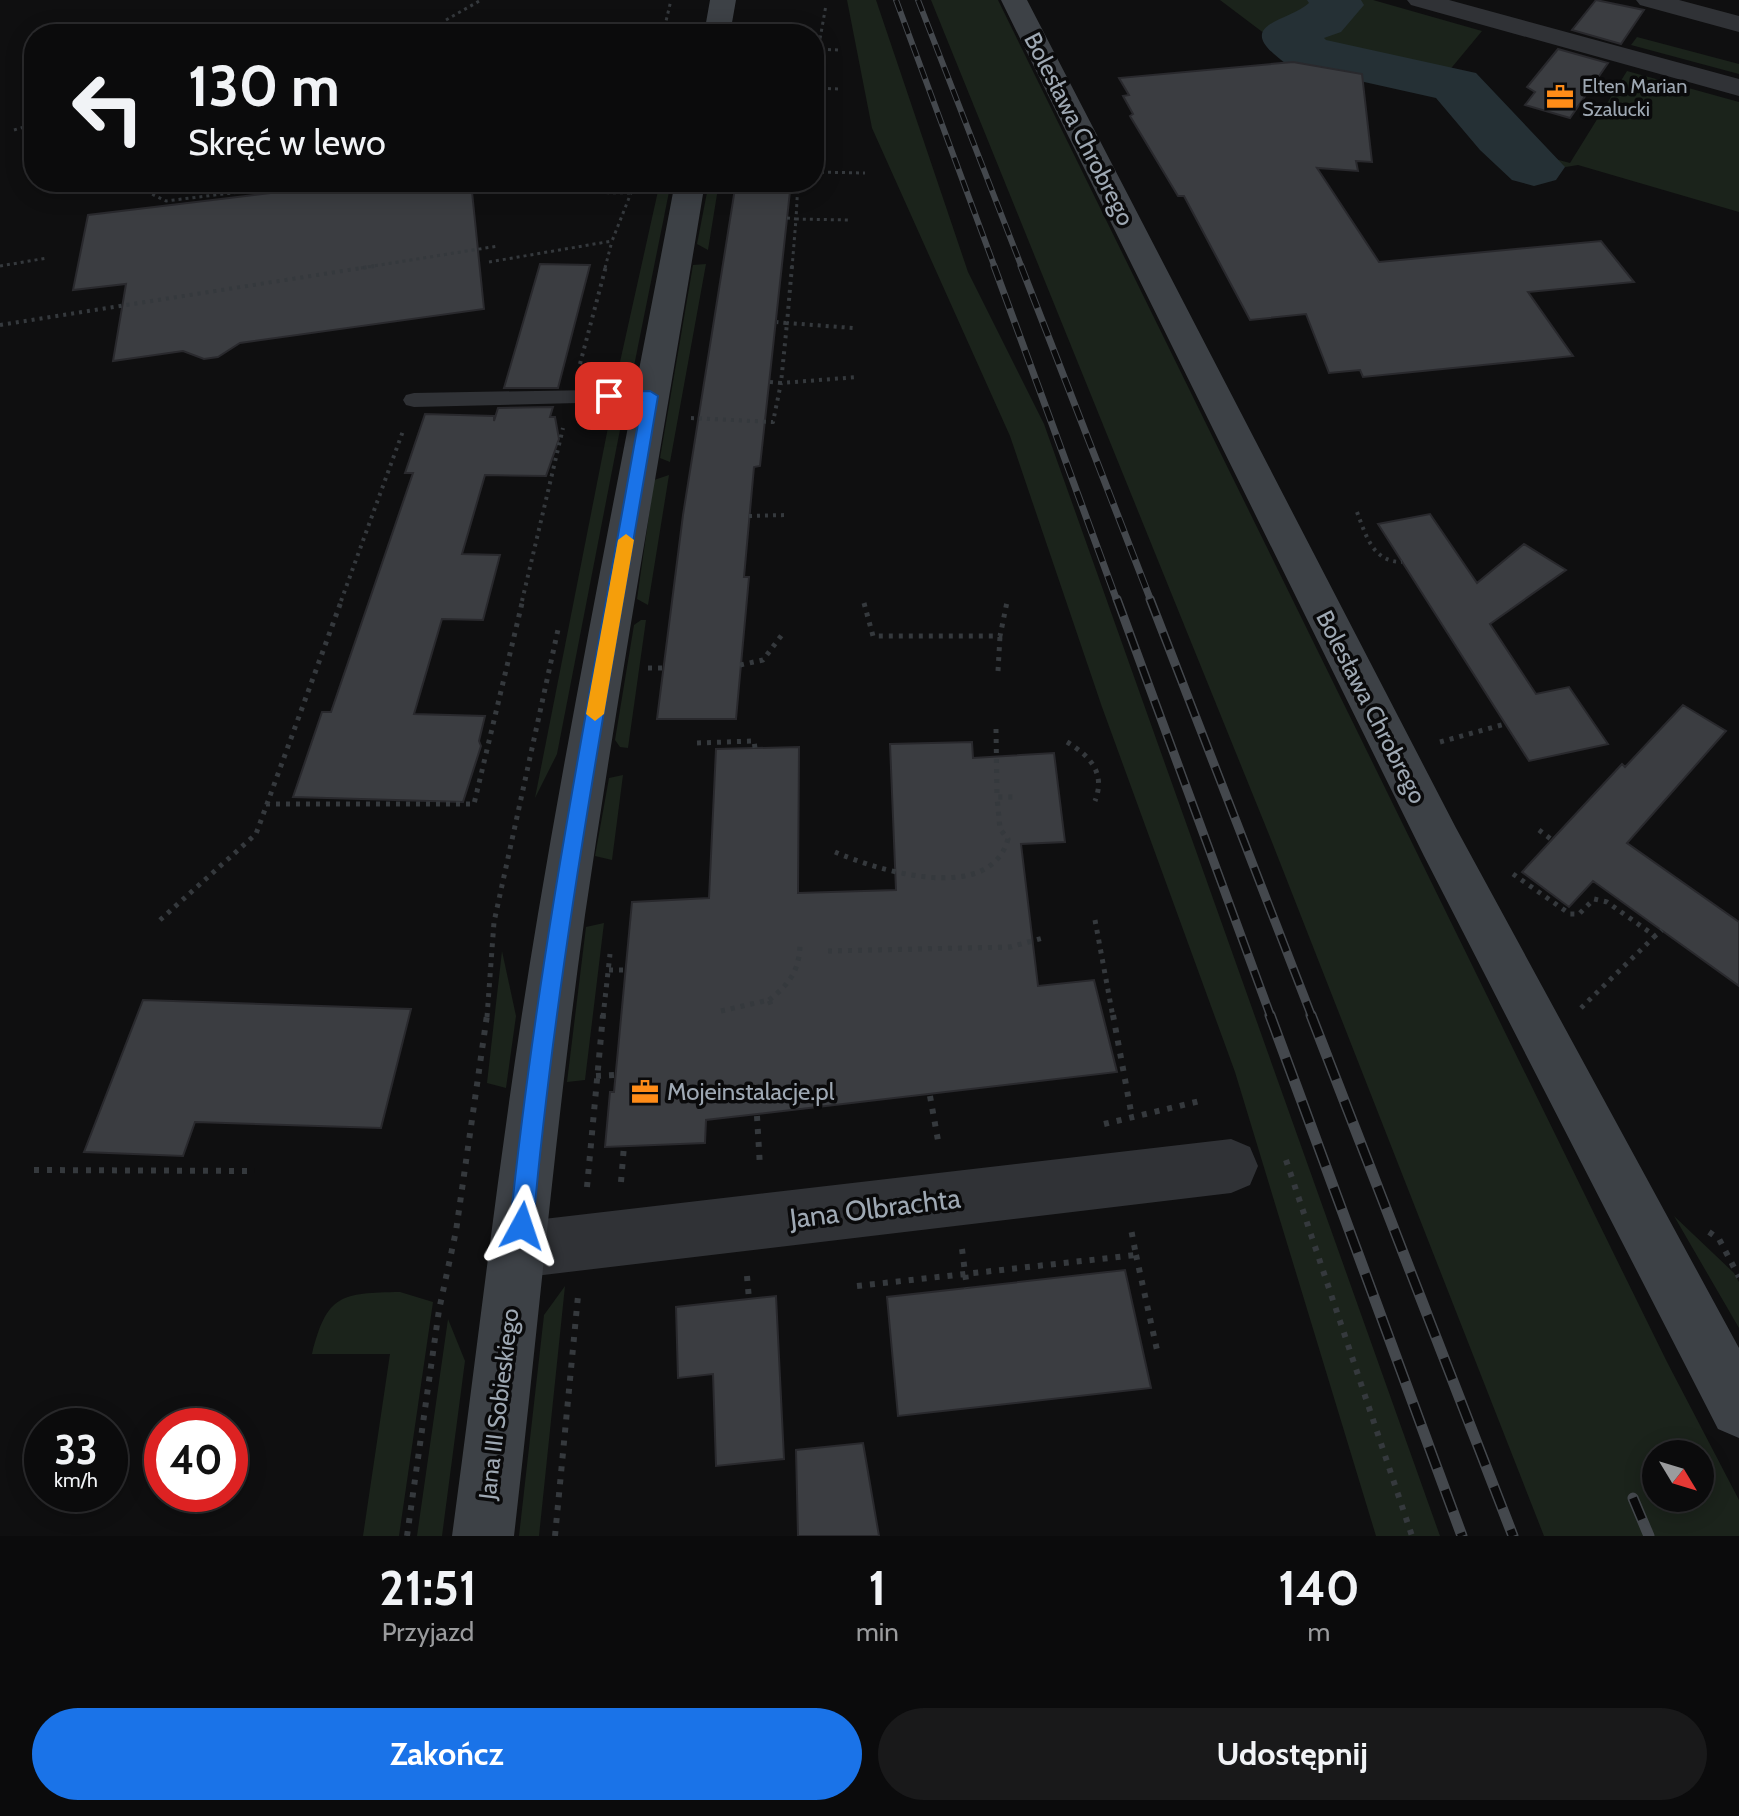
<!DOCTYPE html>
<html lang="pl">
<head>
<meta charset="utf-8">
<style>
	body { margin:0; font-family:Cabin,sans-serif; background:#19191a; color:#f1f3f6; height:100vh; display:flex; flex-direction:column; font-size:30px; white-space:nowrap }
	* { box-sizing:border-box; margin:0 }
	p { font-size:26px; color:#9a9b9d }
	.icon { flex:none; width:44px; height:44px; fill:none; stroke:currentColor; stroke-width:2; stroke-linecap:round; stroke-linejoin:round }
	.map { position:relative; height:1536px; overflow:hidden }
	.side { display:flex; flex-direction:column; background:#0b0b0c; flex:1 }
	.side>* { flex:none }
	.banner { position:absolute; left:24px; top:24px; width:800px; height:168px; border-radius:32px; box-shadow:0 4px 20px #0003,0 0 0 2px #2b2b2d; background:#0b0b0c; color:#f1f3f6; overflow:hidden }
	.needle { width:52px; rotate:128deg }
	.fabs { position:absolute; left:1642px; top:1440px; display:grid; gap:16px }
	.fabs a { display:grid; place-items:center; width:72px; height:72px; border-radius:50%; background:#0b0b0c; box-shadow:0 4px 20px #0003,0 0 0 2px #2b2b2d; font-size:40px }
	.speed { position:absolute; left:24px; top:1408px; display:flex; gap:16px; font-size:40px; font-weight:700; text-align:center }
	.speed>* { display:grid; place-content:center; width:104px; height:104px; border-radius:50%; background:#0b0b0c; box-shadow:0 4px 20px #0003,0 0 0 2px #2b2b2d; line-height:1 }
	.speed small { font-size:20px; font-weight:400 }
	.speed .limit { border:12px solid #d22; background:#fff; color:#111 }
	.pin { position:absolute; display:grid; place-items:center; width:68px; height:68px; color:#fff; margin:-34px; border-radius:16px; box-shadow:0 4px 12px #0006 }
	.me { position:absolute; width:88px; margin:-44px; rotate:5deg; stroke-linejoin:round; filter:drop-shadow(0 0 6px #0008) }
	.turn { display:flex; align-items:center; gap:28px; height:168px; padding:0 32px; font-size:36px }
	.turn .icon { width:104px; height:104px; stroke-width:2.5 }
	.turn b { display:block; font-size:56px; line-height:68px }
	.eta { display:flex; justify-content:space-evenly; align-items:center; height:136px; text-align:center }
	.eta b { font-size:48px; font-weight:700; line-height:56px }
	.button { display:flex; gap:16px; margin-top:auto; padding:16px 32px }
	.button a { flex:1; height:92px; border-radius:48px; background:#1a73e8; color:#fff; font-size:32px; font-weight:700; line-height:92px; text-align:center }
	.button a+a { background:#19191a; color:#f1f3f6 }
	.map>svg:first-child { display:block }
	.green { fill:#1b231b; fill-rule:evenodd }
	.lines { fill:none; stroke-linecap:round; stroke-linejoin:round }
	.river { fill:#253035; fill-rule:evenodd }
	.building { fill:#3b3d41; stroke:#29292d; stroke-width:2 }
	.path-far3 { stroke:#35393d; stroke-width:3; stroke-dasharray:3 4; stroke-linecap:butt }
	.path-far2 { stroke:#35393d; stroke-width:4; stroke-dasharray:3 5; stroke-linecap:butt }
	.path-far1 { stroke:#35393d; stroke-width:5; stroke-dasharray:4 6; stroke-linecap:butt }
	.path { stroke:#35393d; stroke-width:6; stroke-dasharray:5 8; stroke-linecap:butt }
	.lane { fill:#303236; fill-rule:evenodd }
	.street { fill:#303236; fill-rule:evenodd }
	.secondary { fill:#3d4146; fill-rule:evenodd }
	.rail-far3-casing { stroke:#44484d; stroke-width:6 }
	.rail-far2-casing { stroke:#44484d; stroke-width:7 }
	.rail-far1-casing { stroke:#44484d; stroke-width:9 }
	.rail-casing { stroke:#44484d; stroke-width:11 }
	.rail-far3 { stroke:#0a0a0b; stroke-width:4; stroke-dasharray:12; stroke-linecap:butt }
	.rail-far2 { stroke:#0a0a0b; stroke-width:5; stroke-dasharray:15; stroke-linecap:butt }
	.rail-far1 { stroke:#0a0a0b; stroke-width:6; stroke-dasharray:18; stroke-linecap:butt }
	.rail { stroke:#0a0a0b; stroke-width:8; stroke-dasharray:23; stroke-linecap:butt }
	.route { fill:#1a73e8; stroke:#114b97; stroke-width:2 }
	.slow { fill:#f59e0b }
	.labels { text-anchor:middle; stroke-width:7; stroke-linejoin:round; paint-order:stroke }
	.far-poi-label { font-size:20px; fill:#9ea8b3; stroke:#0a0a0b; text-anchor:start }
	.street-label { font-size:24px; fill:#9ea8b3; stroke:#0a0a0b }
	.poi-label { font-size:24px; fill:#9ea8b3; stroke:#0a0a0b; text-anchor:start }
	.near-street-label { font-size:28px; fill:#9ea8b3; stroke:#0a0a0b }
</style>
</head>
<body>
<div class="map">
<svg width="1739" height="1536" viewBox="0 0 1739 1536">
	<rect width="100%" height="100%" fill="#0f0f10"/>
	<path class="green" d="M 847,0 L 876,0 L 968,272 L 1044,424 L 1440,1536 L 1376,1536 L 1235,1072 L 1102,707 L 1010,436 L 872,128 Z
		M 931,0 L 998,0 L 1667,1362 L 1739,1500 L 1739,1536 L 1544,1536 L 1270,837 ZM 1656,1454 L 1700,1454 L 1700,1498 L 1656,1498 Z
		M 1220,0 L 1373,0 L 1482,31 L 1448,72 L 1478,82 L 1511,137 L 1540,155 L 1570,163 L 1627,71 L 1739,102 L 1739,212 L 1578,165 L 1535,172 L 1456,95 L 1419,84 L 1305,64 Z
		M 1637,37 L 1739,64 L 1739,74 L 1631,45 Z
		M 660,182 L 671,182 L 630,386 L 614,389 Z
		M 709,182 L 719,182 L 708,250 L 697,244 Z
		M 706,264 L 670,462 L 660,458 L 693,265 Z
		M 613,402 L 625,404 L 557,754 L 535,798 Z
		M 669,475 L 648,605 L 637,599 L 654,480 Z
		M 641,620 L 646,620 L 628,748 L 620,747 L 615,740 L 634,625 Z
		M 623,775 L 612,860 L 595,856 L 609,778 Z
		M 604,923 L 585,1080 L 567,1082 L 586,927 Z
		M 502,951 L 516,1016 L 506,1088 L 487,1083 Z
		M 1674,1216 L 1734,1273 L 1739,1282 L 1739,1328 Z
		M 565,1286 L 539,1536 L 519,1536 L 544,1315 Z
		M 400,1292 L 433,1302 L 399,1536 L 363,1536 L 390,1354 L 312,1354 C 327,1294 341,1293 400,1292 Z
		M 448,1319 L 465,1361 L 442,1536 L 417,1536 Z"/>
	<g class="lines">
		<path class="river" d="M 1307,0 L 1361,0 L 1364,5 L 1341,32 L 1324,38 L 1326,40 L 1476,73 L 1565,167 L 1556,180 L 1534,186 L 1512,180 L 1480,150 L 1436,98 L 1288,65 C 1228,23 1287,23 1309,3 Z"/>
	</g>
	<path class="building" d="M 1596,0 L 1644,10 L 1621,44 L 1572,30 Z
		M 1558,49 L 1608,63 L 1570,118 L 1525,105 L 1535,92 L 1527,87 Z
		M 1293,62 L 1362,74 L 1372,162 L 1356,161 L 1358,171 L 1317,168 L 1379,262 L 1601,241 L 1634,282 L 1528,292 L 1573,356 L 1363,377 L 1360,370 L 1329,373 L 1306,314 L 1250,320 L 1184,196 L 1178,196 L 1130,116 L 1133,114 L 1123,96 L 1129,95 L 1119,78 Z
		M 361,182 L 471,182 L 484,309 L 240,343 L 218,357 L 204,359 L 183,351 L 113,361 L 126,284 L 73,290 L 88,215 Z
		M 736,182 L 791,182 L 760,466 L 754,467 L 744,577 L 749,577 L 736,719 L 657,719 L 683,515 Z
		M 540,264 L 590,265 L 558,388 L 504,388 Z
		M 553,407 L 550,417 L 555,417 L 559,439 L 546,476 L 485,475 L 462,554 L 500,555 L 483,620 L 442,619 L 414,714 L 485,716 L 479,741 L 481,746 L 463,802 L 293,797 L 322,712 L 331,712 L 413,473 L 405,473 L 425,414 L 494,416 L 494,421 L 498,408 Z
		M 1430,514 L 1477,583 L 1524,544 L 1566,570 L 1490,624 L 1536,694 L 1569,687 L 1608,744 L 1529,761 L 1378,524 Z
		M 1683,705 L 1726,731 L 1627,843 L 1739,922 L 1739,986 L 1593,881 L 1569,907 L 1522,872 L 1622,764 L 1625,767 Z
		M 972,742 L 973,758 L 1054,753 L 1065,842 L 1021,844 L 1038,986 L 1094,980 L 1117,1072 L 706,1120 L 705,1143 L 605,1147 L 610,1092 L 614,1092 L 632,902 L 709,898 L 716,749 L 799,747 L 798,893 L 896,890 L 890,744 Z
		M 143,1000 L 411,1009 L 381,1128 L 195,1122 L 183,1156 L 84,1152 Z
		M 1125,1270 L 1151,1388 L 898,1416 L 887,1297 Z
		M 776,1296 L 784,1459 L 716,1466 L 713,1374 L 678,1378 L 676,1307 Z
		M 863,1443 L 879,1536 L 798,1536 L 796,1450 Z"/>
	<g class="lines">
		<path class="path-far3" d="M 446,20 L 481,0
			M 663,34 L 671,0
			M 814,49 L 840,50
			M 814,73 L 826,5
			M 814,88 L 839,89
			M 14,130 L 34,124
			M 814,172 L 865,173
			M 127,182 L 166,201 L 321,182
			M 508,191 L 631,193 L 633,182
			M 84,192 L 86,182
			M 787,218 L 796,219 L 798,182
			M 489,262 L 612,241 L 631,193
			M 0,266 L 47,258
			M 361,268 L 498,246
			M 605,268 L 612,241
			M 792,268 L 796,219 L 849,220"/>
		<path class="path-far2" d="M 792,266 L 787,323 L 853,328
			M 0,325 L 374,266
			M 580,364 L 606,266
			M 770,382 L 781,383 L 787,323 L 777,322
			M 691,418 L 773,422 L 781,383 L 858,377
			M 1357,512 C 1366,536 1373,562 1402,562
			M 749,516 L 786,515
			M 341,601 L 403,431
			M 522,601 L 563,428"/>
		<path class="path-far1" d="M 864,603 L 873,636 L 1000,636 L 1007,602
			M 740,665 L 763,660 L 784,632
			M 648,668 L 663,668
			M 998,671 L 1000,636
			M 996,729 L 997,797
			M 1067,742 C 1090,756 1106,773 1095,801
			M 1440,742 L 1505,724
			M 697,743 L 754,741 L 755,748
			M 266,804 L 474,804 L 523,599
			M 1539,830 L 1552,840
			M 835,852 C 879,871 990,905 1008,839 L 1000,829 L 997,797 L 1015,797
			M 1513,874 L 1570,914 L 1579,914 L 1594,899 L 1607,902 L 1655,936 L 1662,930
			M 160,920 L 256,834 L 342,599
			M 1095,920 L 1113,1017
			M 828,951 L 1010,947 L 1043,938
			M 609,970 L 627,970
			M 769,1000 C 790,984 800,969 800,943
			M 1581,1008 L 1655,936
			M 721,1011 L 769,1000 L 772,1007
			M 487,1017 L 494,922 L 559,625
			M 603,1017 L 610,954"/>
		<path class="path" d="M 1113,1015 L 1132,1117
			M 596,1076 L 616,1075
			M 930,1096 L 939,1146
			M 757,1116 L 760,1167
			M 1104,1124 L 1204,1100
			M 1286,1160 L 1412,1536
			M 34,1170 L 255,1171
			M 621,1182 L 624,1146
			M 587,1187 L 603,1015
			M 1709,1232 L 1719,1239 L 1739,1277
			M 962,1249 L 967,1288
			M 1136,1255 L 1157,1350
			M 747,1276 L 749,1299
			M 857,1286 L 1136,1255 L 1131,1229
			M 407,1536 L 439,1310 L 456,1231 L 487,1015
			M 555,1536 L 578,1296"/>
		<path class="lane" d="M 650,389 L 658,391 L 661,396 L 658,401 L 414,407 L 406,405 L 403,400 L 406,395 L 414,393 Z"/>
		<path class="street" d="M 1407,0 L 1449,0 L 1739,79 L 1739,96 L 1411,5 Z
			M 1636,0 L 1679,0 L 1739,16 L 1739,32 L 1640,5 Z
			M 1231,1139 L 1250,1147 L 1258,1166 L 1250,1185 L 1231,1193 L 518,1278 L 498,1270 L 490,1250 L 498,1230 L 518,1222 Z"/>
		<path class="secondary" d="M 710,0 L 736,0 L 730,34 L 704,34 Z
			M 1001,0 L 1027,0 L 1456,828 L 1739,1348 L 1739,1438 L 1718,1429 L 1424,856 Z
			M 675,182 L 705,182 C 665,426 621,670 585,915 C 556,1121 538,1329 514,1536 L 452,1536 C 480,1329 503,1121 538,914 C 579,670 629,426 675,182 Z"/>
		<g class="rail-far3-casing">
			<path id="rail-far3" d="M 896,0 L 995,268
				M 918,0 L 1022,268"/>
		</g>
		<g class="rail-far2-casing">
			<path id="rail-far2" d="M 994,266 L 1117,601
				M 1021,266 L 1151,601"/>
		</g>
		<g class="rail-far1-casing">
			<path id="rail-far1" d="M 1117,599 L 1271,1017
				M 1150,599 L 1312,1017"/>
		</g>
		<g class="rail-casing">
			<path id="rail" d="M 1270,1015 L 1462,1536
				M 1311,1015 L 1513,1536
				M 1633,1498 L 1649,1536"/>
		</g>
		<use href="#rail-far3" class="rail-far3"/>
		<use href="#rail-far2" class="rail-far2"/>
		<use href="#rail-far1" class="rail-far1"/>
		<use href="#rail" class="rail"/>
	</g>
	<path class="route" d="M 650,391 L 658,396 C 612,672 558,947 533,1226 L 530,1234 L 522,1238 L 514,1234 L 510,1226 C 538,949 594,675 642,401 L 609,401 L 602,396 L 609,392 Z"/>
	<path class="slow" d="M 626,534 L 634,540 L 604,714 L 595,721 L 586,714 L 618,540 Z"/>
	<defs>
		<g id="office-bare" transform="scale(2.16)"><path d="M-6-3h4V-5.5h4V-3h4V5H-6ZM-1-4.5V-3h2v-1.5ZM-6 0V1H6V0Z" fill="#ff8c18" stroke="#0a0a0b" stroke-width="2.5" paint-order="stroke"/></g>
	</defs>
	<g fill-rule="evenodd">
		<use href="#office-bare" x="1560" y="97"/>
		<use href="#office-bare" x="645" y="1092"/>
	</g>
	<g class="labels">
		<g class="far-poi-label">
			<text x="1582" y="93">Elten Marian<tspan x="1582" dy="23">Szalucki</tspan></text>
		</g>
		<g class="street-label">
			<text transform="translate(1079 129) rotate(63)" y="8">Bolesława Chrobrego</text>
			<text transform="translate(1371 707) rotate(63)" y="8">Bolesława Chrobrego</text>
			<text transform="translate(499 1404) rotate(-83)" y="8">Jana III Sobieskiego</text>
		</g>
		<g class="poi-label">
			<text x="667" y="1100">Mojeinstalacje.pl</text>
		</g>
		<g class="near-street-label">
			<text transform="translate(875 1208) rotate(-7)" y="10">Jana Olbrachta</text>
		</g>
	</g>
</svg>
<div class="fabs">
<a><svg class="needle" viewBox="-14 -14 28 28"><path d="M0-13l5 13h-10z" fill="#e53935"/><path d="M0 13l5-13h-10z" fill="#9a9b9d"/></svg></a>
</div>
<div class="speed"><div>33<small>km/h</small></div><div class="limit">40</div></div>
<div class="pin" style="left:609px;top:396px;background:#d93025"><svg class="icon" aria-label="arrive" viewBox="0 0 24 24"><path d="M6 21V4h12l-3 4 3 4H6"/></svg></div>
<svg class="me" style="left:522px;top:1226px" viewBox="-20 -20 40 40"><path d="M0-17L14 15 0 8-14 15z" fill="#1a73e8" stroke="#fff" stroke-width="4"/></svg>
<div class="banner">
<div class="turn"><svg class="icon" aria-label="left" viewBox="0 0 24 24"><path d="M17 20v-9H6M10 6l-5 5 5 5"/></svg><div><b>130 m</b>Skręć w lewo</div></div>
</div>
</div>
<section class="side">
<div class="eta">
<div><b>21:51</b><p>Przyjazd</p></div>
<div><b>1</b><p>min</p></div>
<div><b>140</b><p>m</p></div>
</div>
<div class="button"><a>Zakończ</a><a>Udostępnij</a></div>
</section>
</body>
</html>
